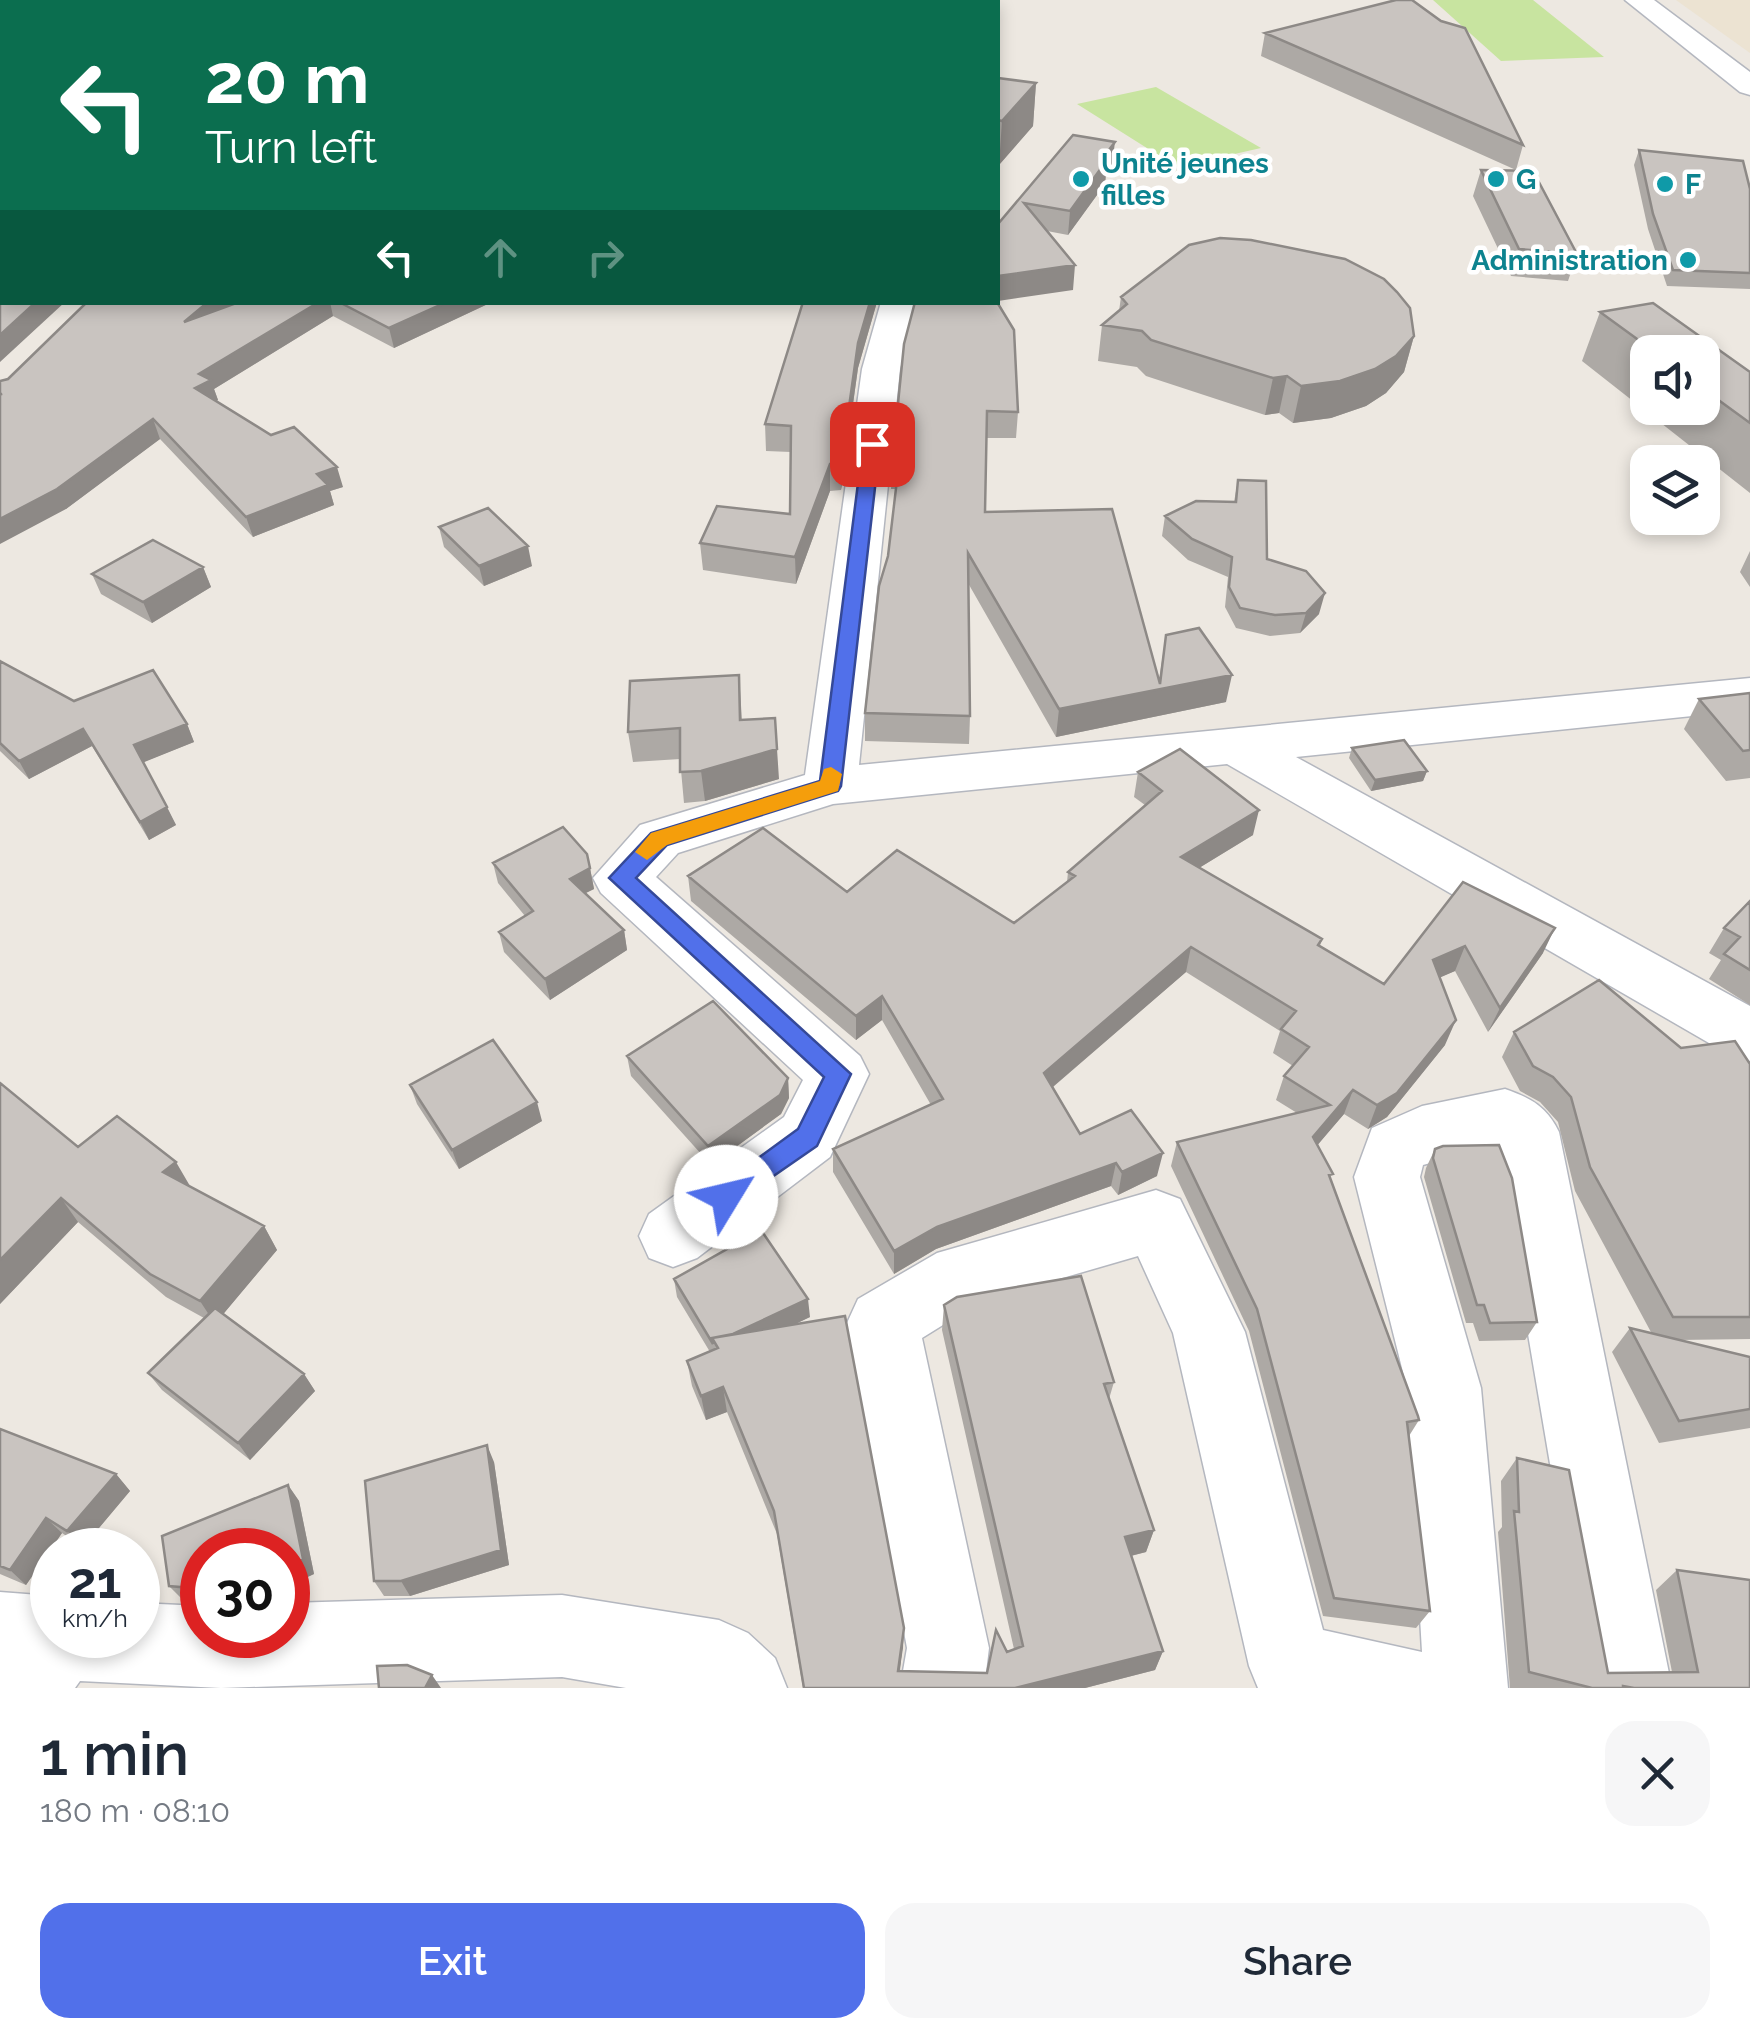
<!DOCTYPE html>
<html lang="en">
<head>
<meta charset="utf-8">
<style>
	body { margin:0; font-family:Raleway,sans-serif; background:#f6f6f7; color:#1f2937; height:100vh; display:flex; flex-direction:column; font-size:38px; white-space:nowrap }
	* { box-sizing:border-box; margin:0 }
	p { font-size:32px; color:#747a83 }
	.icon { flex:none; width:55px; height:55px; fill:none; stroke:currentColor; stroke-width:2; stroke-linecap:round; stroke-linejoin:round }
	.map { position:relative; height:1688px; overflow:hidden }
	.panel { display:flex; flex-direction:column; background:#fff; flex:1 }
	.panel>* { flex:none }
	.top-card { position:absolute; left:0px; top:0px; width:1000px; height:305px; box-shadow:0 5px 15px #0003; background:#0b6e4f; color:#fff; overflow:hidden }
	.buttons { position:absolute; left:1630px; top:335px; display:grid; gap:20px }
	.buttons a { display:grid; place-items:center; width:90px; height:90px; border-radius:20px; background:#fff; box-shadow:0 5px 15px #0003; font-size:50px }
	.speed { position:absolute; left:30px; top:1528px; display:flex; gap:20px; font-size:50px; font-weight:700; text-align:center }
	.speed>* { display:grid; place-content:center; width:130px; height:130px; border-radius:50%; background:#fff; box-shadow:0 5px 15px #0003; line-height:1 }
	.speed small { font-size:25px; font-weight:400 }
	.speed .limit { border:15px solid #d22; background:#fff; color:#111 }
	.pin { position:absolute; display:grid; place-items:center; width:85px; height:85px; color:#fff; margin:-42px; border-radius:20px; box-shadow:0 5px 15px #0006 }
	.me { position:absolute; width:110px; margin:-55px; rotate:54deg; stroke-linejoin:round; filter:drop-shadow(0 0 8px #0008) }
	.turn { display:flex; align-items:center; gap:35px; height:210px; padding:0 40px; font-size:45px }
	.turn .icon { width:130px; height:130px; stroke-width:2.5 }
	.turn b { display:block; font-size:70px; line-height:85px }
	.lanes { display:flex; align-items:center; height:95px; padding:0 40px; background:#0003; justify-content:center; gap:50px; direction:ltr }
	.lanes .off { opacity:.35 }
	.round { display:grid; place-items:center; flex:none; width:105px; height:105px; border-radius:30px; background:#f6f6f7 }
	.headline { display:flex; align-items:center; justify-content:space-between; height:170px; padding:0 40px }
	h1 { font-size:60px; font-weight:600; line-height:75px }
	.button { display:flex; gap:20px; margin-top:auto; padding:20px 40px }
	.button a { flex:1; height:115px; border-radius:30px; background:#5170ea; color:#fff; font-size:40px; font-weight:600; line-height:115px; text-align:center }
	.button a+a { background:#f6f6f7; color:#1f2937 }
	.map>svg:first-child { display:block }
	.education { fill:#ece3d2 }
	.pitch { fill:#c8e4a0 }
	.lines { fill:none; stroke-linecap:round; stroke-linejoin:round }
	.minor-casing { stroke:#b4b7bf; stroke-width:3 }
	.minor { fill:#fff; fill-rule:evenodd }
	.wall { fill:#ada9a5; fill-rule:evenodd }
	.shaded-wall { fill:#8d8986 }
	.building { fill:#c9c4c0; stroke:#8d8986; stroke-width:2.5 }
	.route { fill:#5170ea; stroke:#354998; stroke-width:2.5 }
	.slow { fill:#f59e0b }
	.culture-dot { fill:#0f9aa8; stroke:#fff; stroke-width:4 }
	.labels { text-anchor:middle; stroke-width:9; stroke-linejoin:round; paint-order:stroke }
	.far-culture-label { font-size:28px; font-weight:bold; fill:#0d838f; stroke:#fff; text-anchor:start }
</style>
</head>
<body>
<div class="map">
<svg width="1750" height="1688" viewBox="0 0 1750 1688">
	<rect width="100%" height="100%" fill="#ede8e1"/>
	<path class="education" d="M 1676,0 L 1750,0 L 1750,53 Z"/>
	<path class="pitch" d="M 1433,0 L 1533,0 L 1604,57 L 1501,61 Z
		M 1156,87 L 1261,148 L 1177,167 L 1077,104 Z"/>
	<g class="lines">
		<g class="minor-casing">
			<path id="minor" d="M 1625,0 L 1654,0 L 1750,72 L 1750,95 L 1740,92 Z
				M 881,302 L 917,302 L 900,369 L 859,765 L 1750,678 L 1750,710 L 1296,757 L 1750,1006 L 1750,1061 L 1728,1054 L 1227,764 L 833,804 L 678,853 L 656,877 L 860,1056 L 869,1074 L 830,1157 L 697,1258 L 673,1267 L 649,1258 L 639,1236 L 649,1214 L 784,1117 L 803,1080 L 601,893 L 593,878 L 640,825 L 805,775 L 862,369 Z
				M 1505,1089 C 1531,1098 1547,1107 1559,1132 L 1672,1688 L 1588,1688 L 1496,1145 L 1423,1165 L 1420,1177 L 1481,1388 L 1508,1688 L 1258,1688 L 1249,1666 L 1173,1333 L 1138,1256 L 980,1302 L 922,1338 L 989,1648 L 984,1688 L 900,1688 L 907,1648 L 847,1323 L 858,1299 L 937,1253 L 1156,1190 L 1180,1199 L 1245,1332 L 1323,1630 L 1422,1652 L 1407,1388 L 1354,1177 L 1372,1128 L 1422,1106 Z
				M 0,1592 L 52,1596 L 52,1635 L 138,1635 L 138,1603 L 202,1606 L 202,1635 L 288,1635 L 288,1603 L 562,1595 L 719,1620 L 748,1633 L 775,1658 L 787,1688 L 626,1688 L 562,1677 L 221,1688 L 80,1681 L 75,1688 L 0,1688 Z"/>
		</g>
		<use href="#minor" class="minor"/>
	</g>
	<path class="wall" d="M 1265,33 L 1523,145 L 1516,170 L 1261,56 Z
		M 998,78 L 1036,83 L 1033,126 L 999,165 L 998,165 Z
		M 1073,135 L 1112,165 L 1106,173 L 1105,184 L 1068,235 L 1047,231 L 1073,290 L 998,224 Z
		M 1639,150 L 1750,189 L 1750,289 L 1667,286 L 1648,229 L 1634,165 Z
		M 1481,170 L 1577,254 L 1568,281 L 1511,276 L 1473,196 Z
		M 1121,297 L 1414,336 L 1404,372 L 1386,393 L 1366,406 L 1331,418 L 1293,423 L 1279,413 L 1265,415 L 1146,376 L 1137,367 L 1098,361 L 1102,325 L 1119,311 Z
		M 87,302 L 236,302 L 234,304 L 239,302 L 492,302 L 394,348 L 333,316 L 214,389 L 218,400 L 216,401 L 343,487 L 330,491 L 334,505 L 253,537 L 160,439 L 66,509 L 8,379 Z
		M 803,302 L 877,302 L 858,368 L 841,490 L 830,491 L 796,584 L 703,570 L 700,543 L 790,514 L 791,452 L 766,451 L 765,424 Z
		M 915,302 L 1018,412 L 1016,438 L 987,438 L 985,512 L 1159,680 L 1166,635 L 1226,702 L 1056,737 L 968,583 L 970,716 L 969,744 L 865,741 L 865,713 L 888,556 L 896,489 L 891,489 L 892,463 Z
		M 1653,303 L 1750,372 L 1750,493 L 1582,361 L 1600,312 ZM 1648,352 L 1702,352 L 1702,408 L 1648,408 Z
		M 1238,480 L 1267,559 L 1319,614 L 1300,633 L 1270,636 L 1236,628 L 1225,607 L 1228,577 L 1188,560 L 1162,536 L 1165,516 L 1234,502 Z
		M 439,527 L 532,566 L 484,586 L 444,547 Z
		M 1750,551 L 1750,587 L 1740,572 Z
		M 203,567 L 211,587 L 152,623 L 101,594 L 92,574 Z
		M 0,661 L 74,701 L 187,724 L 194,742 L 143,762 L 176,825 L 149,840 L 92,746 L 29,779 L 0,751 Z
		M 739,675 L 742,720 L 779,779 L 705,801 L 684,803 L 680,759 L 633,762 L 628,732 Z
		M 1750,693 L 1750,778 L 1726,781 L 1684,729 L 1699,699 Z
		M 1352,748 L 1427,771 L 1423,781 L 1371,791 L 1349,758 Z
		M 1138,772 L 1253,835 L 1199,868 L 1322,939 L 1320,946 L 1384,984 L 1463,882 L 1543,953 L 1488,1032 L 1455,971 L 1440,977 L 1445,1045 L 1387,1117 L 1368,1129 L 1344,1114 L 1317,1145 L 1419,1420 L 1409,1436 L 1430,1611 L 1416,1628 L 1323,1616 L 1249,1331 L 1171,1166 L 1177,1142 L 1297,1113 L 1276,1100 L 1284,1076 L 1293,1066 L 1273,1053 L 1280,1031 L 1186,972 L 1053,1087 L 1080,1134 L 1157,1176 L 1118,1195 L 1111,1186 L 936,1249 L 894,1274 L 833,1172 L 833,1149 L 931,1105 L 882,1020 L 856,1040 L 691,901 L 688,876 L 847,892 L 1014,923 L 1067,882 L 1068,872 L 1145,805 L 1134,797 Z
		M 493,863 L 590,868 L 594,889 L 585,893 L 624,930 L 627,950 L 550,1000 L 504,952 L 499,932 L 525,916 L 498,883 Z
		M 1750,901 L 1750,1005 L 1709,979 L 1721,960 L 1709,953 L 1724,928 Z
		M 1514,1032 L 1681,1048 L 1750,1064 L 1750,1339 L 1678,1340 L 1750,1357 L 1750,1428 L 1659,1443 L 1612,1352 L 1630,1328 L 1652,1334 L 1575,1191 L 1558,1122 L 1540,1102 L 1520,1091 L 1502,1057 Z
		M 627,1056 L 788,1078 L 789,1098 L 781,1114 L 711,1165 L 631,1076 Z
		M 0,1083 L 78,1147 L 190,1186 L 264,1226 L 277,1250 L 223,1314 L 304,1374 L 315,1391 L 250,1460 L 162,1390 L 148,1373 L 204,1318 L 166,1297 L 78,1222 L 0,1304 Z
		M 410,1085 L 542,1121 L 459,1169 L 417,1104 Z
		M 1435,1149 L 1537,1322 L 1525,1340 L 1479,1341 L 1473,1323 L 1466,1323 L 1424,1177 L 1426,1168 Z
		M 674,1279 L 810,1317 L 795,1324 L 904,1628 L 900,1671 L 987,1673 L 1007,1652 L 1014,1649 L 942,1330 L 944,1305 L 1114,1382 L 1109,1399 L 1154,1530 L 1146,1552 L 1131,1556 L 1163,1651 L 1155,1670 L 1085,1688 L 803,1688 L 777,1534 L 727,1412 L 706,1420 L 692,1386 L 687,1361 L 710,1352 L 677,1297 Z
		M 0,1429 L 116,1474 L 130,1491 L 83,1547 L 62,1533 L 26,1585 L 0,1574 Z
		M 1517,1458 L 1608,1673 L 1672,1672 L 1656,1590 L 1677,1570 L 1750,1688 L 1510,1688 L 1498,1532 L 1502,1527 L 1501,1481 Z
		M 494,1462 L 509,1565 L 410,1596 L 384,1596 L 374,1581 Z
		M 288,1485 L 299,1501 L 314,1574 L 288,1586 L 288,1550 L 202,1550 L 202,1617 L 192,1606 L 192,1602 L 184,1601 L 169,1586 L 162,1536 Z"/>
	<path class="shaded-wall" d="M 1036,83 L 1033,126 L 999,165 L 1002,121 Z
		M 1115,142 L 1112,165 L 1106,173 L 1105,184 L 1068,235 L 1070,211 L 1102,159 Z
		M 2,185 L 2,204 L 0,204 L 0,186 Z
		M 1075,265 L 1073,290 L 998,301 L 998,276 Z
		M 36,302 L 65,302 L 0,362 L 0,335 Z
		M 208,302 L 236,302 L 191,342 L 184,322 Z
		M 319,302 L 330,302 L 333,316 L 214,389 L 218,400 L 202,408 L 195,388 L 199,374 Z
		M 447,302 L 492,302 L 394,348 L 389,328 Z
		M 870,302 L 877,302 L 858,368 L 841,490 L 841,464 L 858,343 Z
		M 1414,336 L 1404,372 L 1386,393 L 1366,406 L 1331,418 L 1293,423 L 1301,386 Z
		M 1287,376 L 1279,413 L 1265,415 L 1273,378 Z
		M 153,419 L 160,439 L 66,509 L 0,544 L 0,519 Z
		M 830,464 L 830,491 L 796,584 L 795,557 Z
		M 337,467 L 343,487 L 330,491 L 334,505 L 253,537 L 246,517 L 317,474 Z
		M 528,546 L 532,566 L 484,586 L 479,566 Z
		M 203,567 L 211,587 L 152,623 L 143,602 Z
		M 1325,593 L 1319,614 L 1300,633 L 1306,613 Z
		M 1232,675 L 1226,702 L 1056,737 L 1059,709 Z
		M 187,724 L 194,742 L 142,763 L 134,745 Z
		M 83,729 L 92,746 L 29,779 L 19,761 Z
		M 777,749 L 779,779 L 705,801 L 701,771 Z
		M 1427,771 L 1423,781 L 1371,791 L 1375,780 Z
		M 167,807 L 176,825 L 149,840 L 140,822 Z
		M 1259,810 L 1253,835 L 1176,882 L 1181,857 Z
		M 590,868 L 594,889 L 574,899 L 570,879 Z
		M 1555,928 L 1543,953 L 1488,1032 L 1500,1008 Z
		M 624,930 L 627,950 L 550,1000 L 545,979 Z
		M 1465,946 L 1455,971 L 1423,985 L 1433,960 Z
		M 1191,947 L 1186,972 L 1041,1097 L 1044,1073 Z
		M 882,996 L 882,1020 L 856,1040 L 856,1016 Z
		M 1456,1020 L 1445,1045 L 1387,1117 L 1368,1129 L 1377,1105 Z
		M 788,1078 L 789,1098 L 781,1114 L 711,1165 L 708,1146 Z
		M 1353,1090 L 1344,1114 L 1304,1161 L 1313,1137 Z
		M 537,1102 L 542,1121 L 459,1169 L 452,1150 Z
		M 1163,1153 L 1157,1176 L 1118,1195 L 1122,1172 Z
		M 176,1162 L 190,1186 L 178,1197 L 163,1172 Z
		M 1116,1163 L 1111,1186 L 936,1249 L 894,1274 L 894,1251 L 937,1227 Z
		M 61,1198 L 78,1222 L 0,1304 L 0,1260 Z
		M 264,1226 L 277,1250 L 215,1324 L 200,1301 Z
		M 808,1299 L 810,1317 L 720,1360 L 718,1348 L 715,1343 Z
		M 304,1374 L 315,1391 L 250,1460 L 238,1443 Z
		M 723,1387 L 727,1412 L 706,1420 L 701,1396 Z
		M 487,1445 L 494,1462 L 509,1565 L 410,1596 L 401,1581 Z
		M 116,1474 L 130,1491 L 83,1547 L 67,1531 Z
		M 288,1485 L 299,1501 L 314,1574 L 288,1586 Z
		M 46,1518 L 62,1533 L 26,1585 L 10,1570 Z
		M 1154,1530 L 1146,1552 L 1118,1559 L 1125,1537 Z
		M 202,1601 L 202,1617 L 192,1606 Z
		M 904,1628 L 903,1648 L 897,1688 L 898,1671 Z
		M 1163,1651 L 1155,1670 L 1085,1688 L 1015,1688 Z
		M 432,1675 L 441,1688 L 425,1688 Z"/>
	<path class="building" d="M 0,0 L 782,0 L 783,2 L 2,2 L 2,185 L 0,186 Z
		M 1396,0 L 1412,0 L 1441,21 L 1465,28 L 1523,145 L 1265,33 Z
		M 998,78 L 1036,83 L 1002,121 L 998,120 Z
		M 1073,135 L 1115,142 L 1102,159 L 1107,160 L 1070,211 L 1024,203 L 1075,265 L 998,276 L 998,224 Z
		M 1639,150 L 1743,161 L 1750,189 L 1750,273 L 1673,270 L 1653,214 Z
		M 1481,170 L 1533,171 L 1577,254 L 1519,249 Z
		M 2,204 L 2,302 L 36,302 L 0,335 L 0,209 Z
		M 1220,238 L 1251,240 L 1345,259 L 1384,279 L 1397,292 L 1410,308 L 1414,336 L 1396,356 L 1375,369 L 1340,381 L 1301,386 L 1287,376 L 1273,378 L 1151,340 L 1142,331 L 1102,325 L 1127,304 L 1121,297 L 1189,245 Z
		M 87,302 L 208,302 L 184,322 L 239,302 L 319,302 L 199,374 L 211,380 L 195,388 L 271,435 L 294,427 L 337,467 L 317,474 L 328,485 L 246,517 L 153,419 L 57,489 L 0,519 L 0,395 L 2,394 L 0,394 L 0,381 L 8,379 Z
		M 339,302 L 447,302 L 389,328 Z
		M 803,302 L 870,302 L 858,343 L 841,464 L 830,464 L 795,557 L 700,543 L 717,506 L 790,514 L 791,426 L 765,424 Z
		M 915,302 L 997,302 L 1014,330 L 1018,412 L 987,411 L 985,512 L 1112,509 L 1160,684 L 1166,635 L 1199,628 L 1232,675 L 1059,709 L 968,553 L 970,716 L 865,713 L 879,586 L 888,556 L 899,463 L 892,463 L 904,344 Z
		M 1653,303 L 1750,372 L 1750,423 L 1702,388 L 1702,352 L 1655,352 L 1600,312 Z
		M 1238,480 L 1266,481 L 1267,559 L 1306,571 L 1325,593 L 1306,613 L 1275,615 L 1240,608 L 1229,587 L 1232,557 L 1192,539 L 1165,516 L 1196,501 L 1236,502 Z
		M 488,508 L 528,546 L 479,566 L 439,527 Z
		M 153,540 L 203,567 L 143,602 L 92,574 Z
		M 0,661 L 74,701 L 153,670 L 187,724 L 134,745 L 167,807 L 140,822 L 83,729 L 19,761 L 0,743 Z
		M 739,675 L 740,720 L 775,718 L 777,749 L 701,771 L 680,772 L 680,728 L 628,732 L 630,681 Z
		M 1750,693 L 1750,750 L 1743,751 L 1699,699 Z
		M 1404,740 L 1427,771 L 1375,780 L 1352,748 Z
		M 1180,749 L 1259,810 L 1181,857 L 1322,939 L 1318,945 L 1384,984 L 1463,882 L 1555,928 L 1500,1008 L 1465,946 L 1433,960 L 1456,1020 L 1397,1093 L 1377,1105 L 1353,1090 L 1313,1137 L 1333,1174 L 1329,1175 L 1418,1416 L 1419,1420 L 1407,1422 L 1430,1611 L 1334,1598 L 1257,1309 L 1177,1142 L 1330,1105 L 1284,1076 L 1309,1047 L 1281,1029 L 1296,1011 L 1191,947 L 1044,1073 L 1080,1134 L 1131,1110 L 1163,1153 L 1122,1172 L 1116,1163 L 937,1227 L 894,1251 L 833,1149 L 943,1099 L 882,996 L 856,1016 L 688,876 L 763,828 L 847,892 L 897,850 L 1014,923 L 1075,876 L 1068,872 L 1162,791 L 1138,772 Z
		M 563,827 L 587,854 L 590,868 L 570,879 L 624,930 L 545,979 L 499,932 L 533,911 L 493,863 Z
		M 1750,901 L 1750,970 L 1724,954 L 1740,937 L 1724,928 Z
		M 1599,980 L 1681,1048 L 1735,1041 L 1750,1064 L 1750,1317 L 1673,1317 L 1590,1167 L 1571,1097 L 1553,1077 L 1533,1066 L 1514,1032 Z
		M 713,1001 L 788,1078 L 780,1095 L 708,1146 L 627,1056 Z
		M 493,1040 L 537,1102 L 452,1150 L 410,1085 Z
		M 0,1083 L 78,1147 L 117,1116 L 176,1162 L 163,1172 L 264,1226 L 200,1301 L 150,1274 L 61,1198 L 0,1260 Z
		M 1499,1145 L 1512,1178 L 1537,1322 L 1490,1323 L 1484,1305 L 1477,1305 L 1433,1158 L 1435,1149 L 1443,1146 Z
		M 761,1230 L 808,1299 L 733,1334 L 712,1338 L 713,1344 L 674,1279 Z
		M 1081,1276 L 1114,1382 L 1104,1384 L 1154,1530 L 1125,1537 L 1163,1651 L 1015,1688 L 804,1688 L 774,1511 L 723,1387 L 701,1396 L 687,1361 L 718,1348 L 712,1338 L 845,1316 L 904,1628 L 898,1671 L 987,1673 L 996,1630 L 1007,1652 L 1023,1646 L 944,1305 L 957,1297 Z
		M 215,1308 L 304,1374 L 238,1443 L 148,1373 Z
		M 1630,1328 L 1750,1357 L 1750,1409 L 1679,1421 Z
		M 0,1429 L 116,1474 L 67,1531 L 46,1518 L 10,1570 L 0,1566 Z
		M 487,1445 L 501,1550 L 401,1581 L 374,1581 L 365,1481 Z
		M 1517,1458 L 1569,1470 L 1608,1673 L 1698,1672 L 1677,1570 L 1750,1580 L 1750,1688 L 1634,1688 L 1623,1686 L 1623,1688 L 1592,1688 L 1529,1672 L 1514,1511 L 1519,1512 Z
		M 288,1485 L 303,1559 L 288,1565 L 288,1550 L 202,1550 L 202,1601 L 192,1606 L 191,1588 L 169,1586 L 162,1536 Z
		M 407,1665 L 432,1675 L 425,1688 L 379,1688 L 377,1666 Z"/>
	<path class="route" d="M 872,439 L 880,444 L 841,786 L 838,791 L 667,845 L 636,878 L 851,1074 L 817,1146 L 726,1209 L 717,1205 L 713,1197 L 717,1188 L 798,1129 L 824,1077 L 609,878 L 651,833 L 820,781 L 863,444 Z"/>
	<path class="slow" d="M 831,767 L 842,774 L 838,791 L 667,845 L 647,860 L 635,852 L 651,833 L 820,781 L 824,769 Z"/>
	<g class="culture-dot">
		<circle cx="1081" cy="179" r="10"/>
		<circle cx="1496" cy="179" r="10"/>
		<circle cx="1665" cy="184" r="10"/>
		<circle cx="1688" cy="260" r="10"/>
	</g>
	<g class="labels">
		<g class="far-culture-label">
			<text x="1101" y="173">Unité jeunes<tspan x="1101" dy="32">filles</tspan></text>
			<text x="1516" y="189">G</text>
			<text x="1685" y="194">F</text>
			<text x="1668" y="270" text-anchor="end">Administration</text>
		</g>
	</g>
</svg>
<div class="buttons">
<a><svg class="icon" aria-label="sound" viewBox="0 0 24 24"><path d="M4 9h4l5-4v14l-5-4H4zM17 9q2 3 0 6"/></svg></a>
<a><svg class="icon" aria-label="layers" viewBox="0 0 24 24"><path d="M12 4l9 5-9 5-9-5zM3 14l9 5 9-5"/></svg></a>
</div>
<div class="speed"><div>21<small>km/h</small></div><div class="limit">30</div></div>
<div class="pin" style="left:872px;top:444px;background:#d93025"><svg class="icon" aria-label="arrive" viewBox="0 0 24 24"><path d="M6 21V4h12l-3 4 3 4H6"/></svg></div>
<svg class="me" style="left:726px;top:1197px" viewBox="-20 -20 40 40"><circle r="19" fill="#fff"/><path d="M0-13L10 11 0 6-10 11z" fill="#5170ea"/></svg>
<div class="top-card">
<div class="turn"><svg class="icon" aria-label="left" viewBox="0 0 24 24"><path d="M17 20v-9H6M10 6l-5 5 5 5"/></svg><div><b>20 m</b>Turn left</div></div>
<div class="lanes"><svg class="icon" aria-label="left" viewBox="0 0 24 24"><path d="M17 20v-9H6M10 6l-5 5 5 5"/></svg><svg class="icon off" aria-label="ahead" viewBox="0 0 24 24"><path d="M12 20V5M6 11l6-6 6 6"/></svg><svg class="icon off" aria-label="right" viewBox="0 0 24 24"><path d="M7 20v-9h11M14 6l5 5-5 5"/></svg></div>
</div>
</div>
<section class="panel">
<div class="headline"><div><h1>1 min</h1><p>180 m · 08:10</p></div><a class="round"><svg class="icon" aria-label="close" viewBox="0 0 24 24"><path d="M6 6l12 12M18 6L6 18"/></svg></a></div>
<div class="button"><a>Exit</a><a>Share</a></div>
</section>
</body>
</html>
